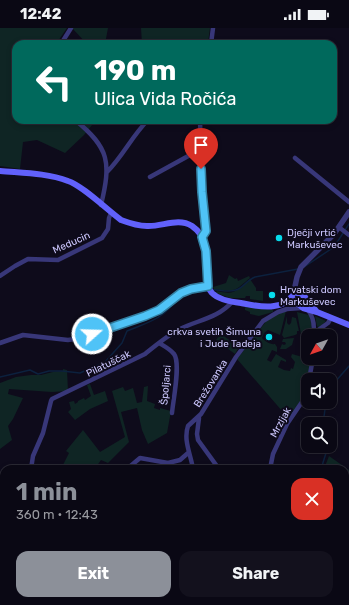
<!DOCTYPE html>
<html lang="en">
<head>
<meta charset="utf-8">
<style>
	body { margin:0; font-family:Rubik,sans-serif; background:#13111d; color:#f1f3f6; height:100vh; display:flex; flex-direction:column; font-size:15px; white-space:nowrap }
	* { box-sizing:border-box; margin:0 }
	p { font-size:13px; color:#999aa0 }
	.icon { flex:none; width:22px; height:22px; fill:none; stroke:currentColor; stroke-width:2; stroke-linecap:round; stroke-linejoin:round }
	.map { position:relative; flex:1; overflow:hidden }
	.details { position:absolute; left:0px; top:437px; width:349px; height:140px; display:flex; flex-direction:column; background:#0a0814; border-radius:12px 12px 0 0; box-shadow:0 2px 6px #0003,0 0 0 1px #2a2934 }
	.details>* { flex:none }
	.hud { position:absolute; left:12px; top:12px; width:325px; height:84px; border-radius:12px; box-shadow:0 2px 6px #0003,0 0 0 1px #2a2934; background:#00695c; color:#fff; overflow:hidden }
	.needle { width:26px; rotate:230deg }
	.buttons { position:absolute; left:301px; top:301px; display:grid; gap:8px }
	.buttons a { display:grid; place-items:center; width:36px; height:36px; border-radius:8px; background:#0a0814; box-shadow:0 2px 6px #0003,0 0 0 1px #2a2934; font-size:20px }
	.pin { position:absolute; display:grid; place-items:center; width:34px; height:34px; color:#fff; margin:-41px -17px; border-radius:50% 50% 50% 0; rotate:-45deg; box-shadow:0 0 4px #0007 }
	.pin .icon { rotate:45deg }
	.me { position:absolute; width:44px; margin:-22px; rotate:70deg; stroke-linejoin:round; filter:drop-shadow(0 0 3px #0008) }
	.turn { display:flex; align-items:center; gap:14px; height:84px; padding:0 16px; font-size:18px }
	.turn .icon { width:52px; height:52px; stroke-width:2.5 }
	.turn b { display:block; font-size:28px; line-height:34px }
	.round { display:grid; place-items:center; flex:none; width:42px; height:42px; border-radius:12px; background:#13111d }
	.head { display:flex; align-items:center; justify-content:space-between; height:68px; padding:0 16px }
	h1 { font-size:24px; font-weight:700; line-height:30px; color:#8c9099 }
	.action { display:flex; gap:8px; margin-top:auto; padding:8px 16px }
	.action a { flex:1; height:46px; border-radius:12px; background:#8c9099; color:#fff; font-size:16px; font-weight:700; line-height:46px; text-align:center }
	.action a+a { background:#13111d; color:#f1f3f6 }
	.status { display:flex; justify-content:space-between; align-items:center; height:28px; padding:0 20px; background:#0a0814; direction:ltr }
	.status svg { height:11px; fill:currentColor }
	.map>svg:first-child { display:block }
	.green { fill:#0f2524 }
	.lines { fill:none; stroke-linecap:round; stroke-linejoin:round }
	.stream { stroke:#0c213e; stroke-width:1.5 }
	.minor { stroke:#383779; stroke-width:4.5 }
	.tertiary { stroke:#383779; stroke-width:5.5 }
	.secondary { stroke:#6161fb; stroke-width:6 }
	.route-casing { stroke:#337fa1; stroke-width:10 }
	.route { stroke:#4fc3f7; stroke-width:7 }
	.poi-dot { fill:#06dbeb; stroke:#0e0b1b; stroke-width:1.5 }
	.labels { text-anchor:middle; stroke-width:4; stroke-linejoin:round; paint-order:stroke }
	.poi-label { font-size:10px; fill:#ccc7fe; stroke:#0e0b1b; text-anchor:start }
	.street-label { font-size:10px; fill:#ccc7fe; stroke:#0e0b1b }
</style>
</head>
<body>
<div class="status"><b>12:42</b><svg viewBox="0 0 49 12"><path d="M0 12V9h3v3zM5 12V6h3v6zM10 12V3h3v9zM15 12V0h3v12zM26 1h20v11H26zM47 4h2v5h-2z"/></svg></div>
<div class="map">
<svg width="349" height="577" viewBox="0 0 349 577">
	<rect width="100%" height="100%" fill="#0e0b1b"/>
	<path class="green" d="M 0,0 L 67,0 L 56,16 L 16,16 L 16,92 L 96,92 L 84,107 L 65,125 L 37,112 L 23,114 L 20,141 L 0,138 Z
		M 72,0 L 108,0 L 105,16 L 87,16 Z
		M 141,0 L 210,0 L 208,15 L 179,15 L 179,16 L 142,16 Z
		M 229,247 L 235,251 L 237,250 L 238,253 L 249,248 L 250,250 C 233,264 236,264 214,261 L 213,259 L 226,255 Z
		M 250,251 L 256,260 L 256,263 L 263,263 L 263,273 L 250,271 L 250,268 L 246,268 L 245,270 L 230,270 L 216,265 L 217,263 C 237,268 237,261 250,251 Z
		M 245,279 L 273,282 L 273,284 L 259,288 L 250,286 L 250,284 L 245,282 Z
		M 286,283 L 280,307 L 268,302 L 264,305 L 262,310 C 264,313 271,317 275,316 L 277,319 L 277,324 L 272,322 L 267,332 L 271,334 L 276,326 L 286,332 L 286,334 L 281,332 L 278,339 L 284,342 L 290,343 L 291,340 L 293,341 L 295,334 L 291,329 L 292,326 L 306,330 L 306,334 L 311,334 L 310,339 L 300,374 L 289,391 L 237,331 L 267,292 L 275,287 Z
		M 297,284 L 309,287 L 312,297 L 310,304 L 301,306 Z
		M 287,288 L 287,295 L 289,297 L 291,295 L 292,289 L 296,290 L 299,303 L 297,303 L 297,306 L 295,307 L 284,310 L 282,307 Z
		M 315,288 L 326,293 L 319,300 L 317,298 Z
		M 221,306 L 239,319 L 235,326 L 216,312 Z
		M 294,310 L 292,317 L 286,321 L 280,321 L 282,316 L 284,317 L 286,316 L 285,314 L 282,314 L 283,311 Z
		M 63,341 L 67,342 L 68,363 L 52,364 L 9,361 L 8,366 L 23,370 L 13,391 L 8,398 L 12,412 L 0,421 L 0,355 L 16,349 L 31,347 L 41,347 L 53,344 L 63,343 Z
		M 90,356 L 94,367 L 105,363 L 108,373 L 90,381 L 75,392 L 68,384 L 71,381 L 69,374 L 74,373 L 75,376 L 78,374 L 78,373 L 84,370 L 85,372 L 91,368 L 87,357 Z
		M 148,358 L 147,373 L 155,376 L 154,380 L 160,382 L 160,380 L 171,383 L 167,405 L 148,416 L 142,402 L 137,380 L 121,384 L 129,414 L 108,435 L 101,432 L 96,439 L 91,437 L 88,441 L 61,441 L 69,425 L 66,423 L 83,402 L 100,424 L 125,409 L 112,363 L 123,359 L 125,363 L 133,360 L 137,375 L 142,374 L 144,359 Z
		M 329,428 L 349,442 L 349,577 L 310,577 L 308,573 L 345,573 L 345,441 L 324,441 Z"/>
	<g class="lines">
		<path class="stream" d="M 304,239 L 334,219 L 349,196
			M 212,262 C 220,261 226,265 236,262 C 243,260 247,252 255,249 L 298,241
			M 0,349 L 30,342 L 38,346 L 49,343 L 62,343 L 80,345 L 105,334 L 122,315 L 127,303 C 139,298 153,294 163,286 C 171,280 176,271 184,267 C 192,263 200,264 209,263
			M 330,365 L 335,354 L 349,338
			M 323,396 L 326,374
			M 320,418 L 320,421 L 326,425 L 321,441
			M 309,573 L 311,577"/>
		<path class="minor" d="M 61,16 L 71,0
			M 211,16 L 213,0
			M 75,92 C 110,120 111,135 101,177
			M 200,92 L 202,164 L 206,203 L 202,209
			M 295,130 L 349,174
			M 107,144 C 123,128 132,108 148,92
			M 150,149 L 201,121
			M 340,200 L 349,207
			M 0,248 L 15,238 L 28,231 L 58,232 L 102,210 L 108,201 L 109,190 L 111,185
			M 308,282 C 314,290 315,298 313,308
			M 314,305 L 328,295 L 331,290
			M 0,315 L 23,307 L 68,312 L 81,310 L 145,288 L 159,282 L 181,265 L 191,261 L 208,258
			M 159,315 C 164,318 170,321 174,326 C 181,335 173,373 172,385
			M 309,352 L 313,330
			M 199,390 L 197,406 L 198,412 L 219,441
			M 31,441 L 33,428 L 43,405 L 51,373 L 52,371 L 145,326 C 156,317 168,307 180,301 C 198,292 218,290 232,274
			M 127,441 L 140,430 L 168,435 L 180,432 L 188,425
			M 193,441 C 191,427 183,412 188,398 L 201,386 L 236,329 L 263,293 L 278,284 L 287,281 L 301,280
			M 270,441 L 273,426 L 287,396 L 302,374 L 308,356
			M 290,573 L 292,577
			M 97,577 L 100,573"/>
		<path class="tertiary" d="M 294,263 L 297,249 L 301,239 L 334,206 L 349,184"/>
		<path class="secondary" d="M 0,143 C 22,145 47,145 68,153 C 83,158 106,181 121,192 C 129,195 138,198 147,198 C 162,199 178,189 192,198 C 219,217 197,248 212,265 C 219,272 231,274 241,275 C 251,277 264,280 274,278 C 283,277 292,272 294,263 L 305,269 L 317,284
			M 291,270 L 303,280 L 317,284 L 349,297"/>
	</g>
	<g class="lines">
		<g class="route-casing">
			<path id="route" d="M 92,306 L 145,288 L 159,282 L 181,265 L 191,261 L 208,258 L 206,223 L 202,209 L 206,203 L 202,164 L 201,141"/>
		</g>
		<use href="#route" class="route"/>
	</g>
	<g class="poi-dot">
		<circle cx="279" cy="210" r="4"/>
		<circle cx="272" cy="267" r="4"/>
		<circle cx="269" cy="309" r="4"/>
	</g>
	<g class="labels">
		<g class="poi-label">
			<text x="287" y="208">Dječji vrtić<tspan x="287" dy="12">Markuševec</tspan></text>
			<text x="280" y="265">Hrvatski dom<tspan x="280" dy="12">Markuševec</tspan></text>
			<text x="261" y="307" text-anchor="end">crkva svetih Šimuna<tspan x="261" dy="12">i Jude Tadeja</tspan></text>
		</g>
		<g class="street-label">
			<text transform="translate(71 214) rotate(-24)" y="4">Meducin</text>
			<text transform="translate(108 335) rotate(-26)" y="4">Pilatuščak</text>
			<text transform="translate(210 355) rotate(-58)" y="4">Brežovanka</text>
			<text transform="translate(165 357) rotate(-85)" y="4">Špoljarci</text>
			<text transform="translate(280 394) rotate(-61)" y="4">Mrzljak</text>
		</g>
	</g>
</svg>
<div class="buttons">
<a><svg class="needle" viewBox="-14 -14 28 28"><path d="M0-13l5 13h-10z" fill="#e53935"/><path d="M0 13l5-13h-10z" fill="#999aa0"/></svg></a>
<a><svg class="icon" aria-label="sound" viewBox="0 0 24 24"><path d="M4 9h4l5-4v14l-5-4H4zM17 9q2 3 0 6"/></svg></a>
<a><svg class="icon" aria-label="search" viewBox="0 0 24 24"><circle cx="10" cy="10" r="6"/><path d="M15 15l6 6"/></svg></a>
</div>
<div class="pin" style="left:201px;top:141px;background:#d93025"><svg class="icon" aria-label="arrive" viewBox="0 0 24 24"><path d="M6 21V4h12l-3 4 3 4H6"/></svg></div>
<svg class="me" style="left:92px;top:306px" viewBox="-20 -20 40 40"><circle r="17" fill="#4fc3f7" stroke="#fff" stroke-width="3"/><path d="M0-11L8 9 0 5-8 9z" fill="#fff"/></svg>
<div class="hud">
<div class="turn"><svg class="icon" aria-label="left" viewBox="0 0 24 24"><path d="M17 20v-9H6M10 6l-5 5 5 5"/></svg><div><b>190 m</b>Ulica Vida Ročića</div></div>
</div>
<section class="details">
<div class="head"><div><h1>1 min</h1><p>360 m · 12:43</p></div><a class="round" style="background:#d93025;color:#fff"><svg class="icon" aria-label="close" viewBox="0 0 24 24"><path d="M6 6l12 12M18 6L6 18"/></svg></a></div>
<div class="action"><a>Exit</a><a>Share</a></div>
</section>
</div>
</body>
</html>
